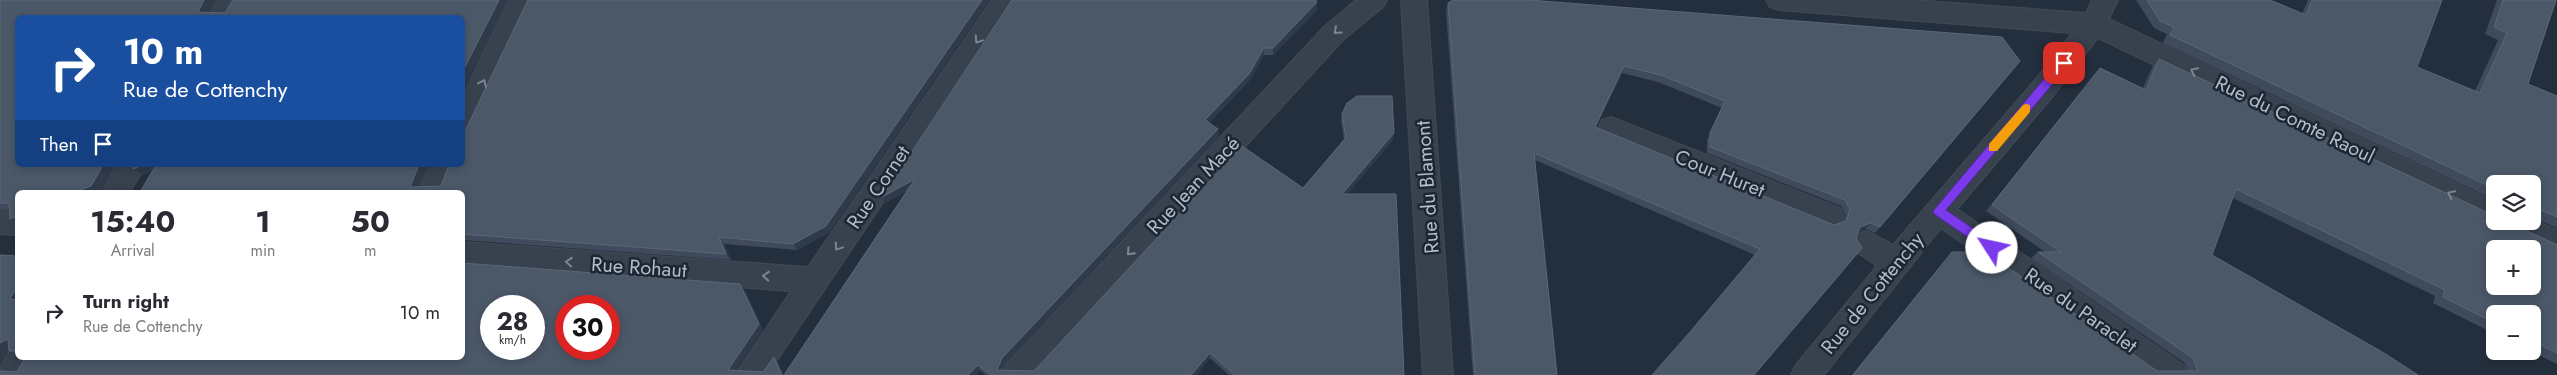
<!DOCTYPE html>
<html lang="en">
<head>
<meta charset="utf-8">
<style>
	body { margin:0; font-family:Jost,sans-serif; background:#f2f2f3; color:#2b2b33; height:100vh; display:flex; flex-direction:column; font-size:19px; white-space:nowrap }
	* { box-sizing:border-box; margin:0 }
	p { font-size:16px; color:#7c7c81 }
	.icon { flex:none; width:28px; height:28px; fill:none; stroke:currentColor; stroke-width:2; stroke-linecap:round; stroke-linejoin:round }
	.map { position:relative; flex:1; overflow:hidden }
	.panel { position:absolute; left:15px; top:190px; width:450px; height:170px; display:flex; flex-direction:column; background:#fff; border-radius:8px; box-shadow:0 2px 8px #0003 }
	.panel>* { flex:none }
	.guide { position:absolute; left:15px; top:15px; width:450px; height:152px; border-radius:8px; box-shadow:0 2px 8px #0003; background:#1a4fa0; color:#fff; overflow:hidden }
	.fabs { position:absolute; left:2486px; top:175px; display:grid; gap:10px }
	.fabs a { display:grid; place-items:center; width:55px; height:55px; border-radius:8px; background:#fff; box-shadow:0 2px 8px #0003; font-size:25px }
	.speed { position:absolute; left:480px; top:295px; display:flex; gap:10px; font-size:25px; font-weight:700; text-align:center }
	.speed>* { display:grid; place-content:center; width:65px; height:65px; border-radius:50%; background:#fff; box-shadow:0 2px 8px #0003; line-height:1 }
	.speed small { font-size:12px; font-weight:400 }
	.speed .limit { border:8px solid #d22; background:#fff; color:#111 }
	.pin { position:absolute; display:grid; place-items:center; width:42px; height:42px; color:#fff; margin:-21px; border-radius:10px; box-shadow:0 2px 8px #0006 }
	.me { position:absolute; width:55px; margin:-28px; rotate:305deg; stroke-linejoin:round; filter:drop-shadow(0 0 4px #0008) }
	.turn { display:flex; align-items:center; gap:18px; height:105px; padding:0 25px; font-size:22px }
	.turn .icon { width:65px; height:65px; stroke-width:2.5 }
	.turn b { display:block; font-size:35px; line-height:42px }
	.then { display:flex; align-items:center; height:48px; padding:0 25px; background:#0003; gap:10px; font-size:19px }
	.eta { display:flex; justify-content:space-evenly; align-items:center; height:85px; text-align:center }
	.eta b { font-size:30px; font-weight:700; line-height:35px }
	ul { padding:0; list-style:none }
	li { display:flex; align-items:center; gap:15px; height:75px; padding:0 25px }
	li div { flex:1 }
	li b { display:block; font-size:19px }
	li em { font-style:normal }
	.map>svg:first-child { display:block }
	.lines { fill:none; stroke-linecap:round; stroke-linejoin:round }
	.minor-casing { stroke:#414a57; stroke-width:2 }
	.minor { fill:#38414e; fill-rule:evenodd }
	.wall { fill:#3f4b5c; fill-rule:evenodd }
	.shaded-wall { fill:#2f3b4b }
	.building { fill:#4b5868; stroke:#5c6777; fill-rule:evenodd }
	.oneway { stroke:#7c8592 }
	.route { fill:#7c3aed; stroke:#51269a }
	.slow { fill:#f59e0b }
	.labels { text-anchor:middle; stroke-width:5; stroke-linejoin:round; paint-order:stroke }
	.street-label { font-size:20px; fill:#b4bcc9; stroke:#1d2633 }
</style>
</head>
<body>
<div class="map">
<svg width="2557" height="375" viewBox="0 0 2557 375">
	<rect width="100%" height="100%" fill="#242f3e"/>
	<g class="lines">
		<g class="minor-casing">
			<path id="minor" d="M 217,0 L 243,0 L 233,18 L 207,18 Z
				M 509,0 L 535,0 L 471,135 L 462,138 L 462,98 Z
				M 992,0 L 1019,0 L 767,375 L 735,375 L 791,291 L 462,268 L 462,242 L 808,267 Z
				M 1356,0 L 1387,0 L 1383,7 L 1343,40 L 1035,375 L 1001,375 L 1006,365 L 1325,26 Z
				M 1401,0 L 1427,0 L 1453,375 L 1423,375 Z
				M 1766,0 L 1913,0 L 2086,13 L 2092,0 L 2118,0 L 2109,19 L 2495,202 L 2495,221 L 2532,221 L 2532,219 L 2557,230 L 2557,256 L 2098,38 L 2053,96 L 1957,209 L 2184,365 L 2189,375 L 2150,375 L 1941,228 L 1824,375 L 1791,375 L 1796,365 L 1877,266 L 1857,252 L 1853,243 L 1857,234 L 1867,231 L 1893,245 L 2035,80 L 2072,33 L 1779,10 L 1770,7 Z
				M 1611,117 L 1840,208 L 1844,217 L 1840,226 L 1830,229 L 1602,136 L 1598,128 L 1602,120 Z
				M 117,165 L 146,165 L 130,192 L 102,192 Z
				M 430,165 L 458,165 L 446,192 L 418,192 Z
				M 0,210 L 18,211 L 18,235 L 0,234 Z
				M 18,346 L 18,358 L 37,358 L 28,375 L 0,375 C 0,364 8,350 18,346 Z"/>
		</g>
		<use href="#minor" class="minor"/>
	</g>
	<path class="wall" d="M 0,0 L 216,0 L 210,12 L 225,13 L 508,0 L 462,93 L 462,18 L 18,165 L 116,165 L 100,192 L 18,192 L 18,224 L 10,219 L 9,209 L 0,209 Z
		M 2136,0 L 2270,0 L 2302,14 L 2308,0 L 2442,0 L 2417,67 L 2475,91 L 2498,40 L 2485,34 L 2497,0 L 2556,0 L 2528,84 L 2557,96 L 2557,228 L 2532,217 L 2532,184 L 2495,184 L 2495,200 L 2163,43 L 2167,34 L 2154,28 Z
		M 1448,3 L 2020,61 L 1875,233 L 1866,229 L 1858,232 L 1690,332 L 1755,255 L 1535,160 L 1557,375 L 1473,375 L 1446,11 ZM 1622,73 L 1658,82 L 1722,108 L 1707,140 L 1707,153 L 1841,206 L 1846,216 L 1844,221 L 1834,225 L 1596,127 Z
		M 1317,10 L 1273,55 L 1264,55 L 1249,81 L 1209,123 L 1218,129 L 1219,136 L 1005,364 L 1002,370 L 1034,371 L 1303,188 L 1344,139 L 1341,121 L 1342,114 L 1393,140 L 1347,194 L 1404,375 L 1229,375 L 1210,358 L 1196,375 L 986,375 L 980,370 L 976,375 L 784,375 L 907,191 L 885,203 L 882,197 Z
		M 2159,59 L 2557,245 L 2557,364 L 2531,351 L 2532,351 L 2532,314 L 2495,314 L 2495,334 L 2433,303 L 2435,296 L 2233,198 L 2212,255 L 2418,375 L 1852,375 L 1952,252 L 2157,371 L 2188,371 L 2185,363 L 2031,258 L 2038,252 L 2045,252 L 1986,211 L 2100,68 L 2143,88 L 2153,66 Z
		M 428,165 L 419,187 L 830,232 L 797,250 L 724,244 L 731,260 L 462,240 L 462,192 L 152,171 L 142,175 L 133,169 Z
		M 0,255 L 18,256 L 18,355 L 9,350 L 1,361 L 0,369 Z
		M 0,374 L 21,375 L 0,375 Z"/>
	<path class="shaded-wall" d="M 204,0 L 216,0 L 207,18 L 198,12 Z
		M 499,0 L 508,0 L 462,93 L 462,73 Z
		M 982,0 L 990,0 L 830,232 L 797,250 L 793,244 Z
		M 1317,2 L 1317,10 L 1273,55 L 1273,48 Z
		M 1264,48 L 1264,55 L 1249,81 L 1205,127 L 1205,120 Z
		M 1624,66 L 1622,73 L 1593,134 L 1595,127 Z
		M 1218,129 L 1219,136 L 1005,364 L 999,375 L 997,370 L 1002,358 Z
		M 1394,133 L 1393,140 L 1342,200 L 1342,194 Z
		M 103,165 L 116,165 L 100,192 L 75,192 Z
		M 142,165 L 167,165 L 142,175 L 133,169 Z
		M 419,165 L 428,165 L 417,192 L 410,187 Z
		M 915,179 L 918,185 L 885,203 L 882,197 Z
		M 18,216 L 18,224 L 10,219 Z
		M 1871,223 L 1866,229 L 1855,233 L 1860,227 Z
		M 719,237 L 724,244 L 731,260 L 726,254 Z
		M 740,284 L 745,290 L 763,330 L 733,375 L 728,370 Z
		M 18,286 L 18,304 L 10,299 Z
		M 8,339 L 10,349 L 1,361 L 0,369 L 0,343 Z
		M 1210,353 L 1210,358 L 1196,375 L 1191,375 Z
		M 774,357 L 778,362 L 784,375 L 782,375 Z
		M 978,365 L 980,370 L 976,375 L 968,375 Z"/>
	<path class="building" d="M 0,0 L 204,0 L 198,12 L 225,13 L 233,0 L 499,0 L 462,73 L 462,18 L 18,18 L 18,165 L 103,165 L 91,186 L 75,192 L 18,192 L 18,216 L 10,219 L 9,203 L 0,203 Z
		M 528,0 L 982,0 L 826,226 L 793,244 L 719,237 L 726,254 L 462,234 L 462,192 L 140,192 L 156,165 L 419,165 L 410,187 L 441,186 L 449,165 L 462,165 L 462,130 L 466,129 Z
		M 1012,0 L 1316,0 L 1317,2 L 1273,48 L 1264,48 L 1249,74 L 1205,120 L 1218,129 L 1002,358 L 997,370 L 1034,371 L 1242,146 L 1303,188 L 1346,138 L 1342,114 L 1347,103 L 1357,96 L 1392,96 L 1394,133 L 1342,194 L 1396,194 L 1404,375 L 1235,375 L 1210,353 L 1191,375 L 991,375 L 978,365 L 968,375 L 784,375 L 915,179 L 882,197 Z
		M 1453,0 L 1529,0 L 2002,37 L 2020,61 L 1880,227 L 1871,223 L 1860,227 L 1856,238 L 1862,248 L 1754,375 L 1652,375 L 1690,332 L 1760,249 L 1534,153 L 1557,375 L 1475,375 L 1448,3 ZM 1624,66 L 1661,75 L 1725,101 L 1710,133 L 1710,147 L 1845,200 L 1850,210 L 1846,221 L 1834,225 L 1595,127 Z
		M 2147,0 L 2270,0 L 2306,15 L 2312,0 L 2442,0 L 2417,67 L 2480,93 L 2507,33 L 2494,27 L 2503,0 L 2556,0 L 2528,84 L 2557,96 L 2557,217 L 2543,211 L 2532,211 L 2532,184 L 2495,184 L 2495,189 L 2170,35 L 2174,27 L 2160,21 Z
		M 2159,59 L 2495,216 L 2495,221 L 2506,221 L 2557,245 L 2557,353 L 2532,341 L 2532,314 L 2495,314 L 2495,323 L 2443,297 L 2445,290 L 2236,189 L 2212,255 L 2384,353 L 2418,375 L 1853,375 L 1952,252 L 1986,252 L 2157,371 L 2198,371 L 2193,358 L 2038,252 L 2061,252 L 1992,205 L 2100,68 L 2146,90 ZM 2495,249 L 2532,249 L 2532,286 L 2495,286 Z
		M 135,165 L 142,165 L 133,169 Z
		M 0,255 L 18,256 L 18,286 L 10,299 L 18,300 L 18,351 L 9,351 L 8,339 L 0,343 Z
		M 462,263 L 740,284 L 759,324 L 728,370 L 763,372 L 774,357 L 782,375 L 21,375 L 0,374 L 0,371 L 17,372 L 25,358 L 462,358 ZM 491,306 L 534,306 L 534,349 L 491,349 ZM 566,306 L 609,306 L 609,349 L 566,349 Z"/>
	<defs><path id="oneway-chevron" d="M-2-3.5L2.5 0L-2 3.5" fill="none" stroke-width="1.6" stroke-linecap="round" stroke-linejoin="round" transform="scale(1.25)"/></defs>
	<g class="oneway">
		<use href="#oneway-chevron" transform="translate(1337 31) rotate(138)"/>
		<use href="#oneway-chevron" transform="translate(978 40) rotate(124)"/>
		<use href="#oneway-chevron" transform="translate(2194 71) rotate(-154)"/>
		<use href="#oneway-chevron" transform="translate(483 83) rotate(-65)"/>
		<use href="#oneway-chevron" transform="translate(2451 194) rotate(-154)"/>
		<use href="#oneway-chevron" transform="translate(838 247) rotate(124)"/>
		<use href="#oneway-chevron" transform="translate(1130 252) rotate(133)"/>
		<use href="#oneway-chevron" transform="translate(569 262) rotate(-176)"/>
		<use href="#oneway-chevron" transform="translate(766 276) rotate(-176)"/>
	</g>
	<path class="route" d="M 2064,58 L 2068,60 L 2068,66 L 1946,210 L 1996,244 L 1996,251 L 1988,251 L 1934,214 L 1933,211 L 2060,60 Z"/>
	<path class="slow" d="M 2026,104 L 2030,105 L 2030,112 L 1997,151 L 1989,151 L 1989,144 L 2023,105 Z"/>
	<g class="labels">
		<g class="street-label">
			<text transform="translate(2295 119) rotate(26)" y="7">Rue du Comte Raoul</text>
			<text transform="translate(1720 173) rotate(22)" y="7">Cour Huret</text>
			<text transform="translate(1193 185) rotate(-47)" y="7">Rue Jean Macé</text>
			<text transform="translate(878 187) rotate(-56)" y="7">Rue Cornet</text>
			<text transform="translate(1427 187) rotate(-94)" y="7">Rue du Blamont</text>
			<text transform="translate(639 267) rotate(4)" y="7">Rue Rohaut</text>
			<text transform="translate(1872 293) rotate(-51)" y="7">Rue de Cottenchy</text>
			<text transform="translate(2081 310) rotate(35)" y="7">Rue du Paraclet</text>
		</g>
	</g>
</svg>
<div class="fabs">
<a><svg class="icon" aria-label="layers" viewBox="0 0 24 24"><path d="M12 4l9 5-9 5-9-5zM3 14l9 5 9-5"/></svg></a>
<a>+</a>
<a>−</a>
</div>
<div class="speed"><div>28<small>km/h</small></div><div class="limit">30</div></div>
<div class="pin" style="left:2064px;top:63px;background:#d93025"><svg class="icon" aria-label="arrive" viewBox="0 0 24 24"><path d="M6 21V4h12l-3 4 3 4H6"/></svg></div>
<svg class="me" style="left:1992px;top:248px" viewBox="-20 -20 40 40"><circle r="19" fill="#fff"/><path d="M0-13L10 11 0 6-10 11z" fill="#7c3aed"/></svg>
<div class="guide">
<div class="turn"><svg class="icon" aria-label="right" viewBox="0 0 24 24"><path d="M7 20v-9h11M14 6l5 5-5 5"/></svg><div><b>10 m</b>Rue de Cottenchy</div></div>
<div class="then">Then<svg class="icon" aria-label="arrive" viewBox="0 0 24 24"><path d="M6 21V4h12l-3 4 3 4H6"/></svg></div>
</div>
<section class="panel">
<div class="eta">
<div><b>15:40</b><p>Arrival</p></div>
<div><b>1</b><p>min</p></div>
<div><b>50</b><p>m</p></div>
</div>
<ul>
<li><svg class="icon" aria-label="right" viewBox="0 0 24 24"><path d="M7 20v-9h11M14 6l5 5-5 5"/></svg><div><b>Turn right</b><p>Rue de Cottenchy</p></div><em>10 m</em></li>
</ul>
</section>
</div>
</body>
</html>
